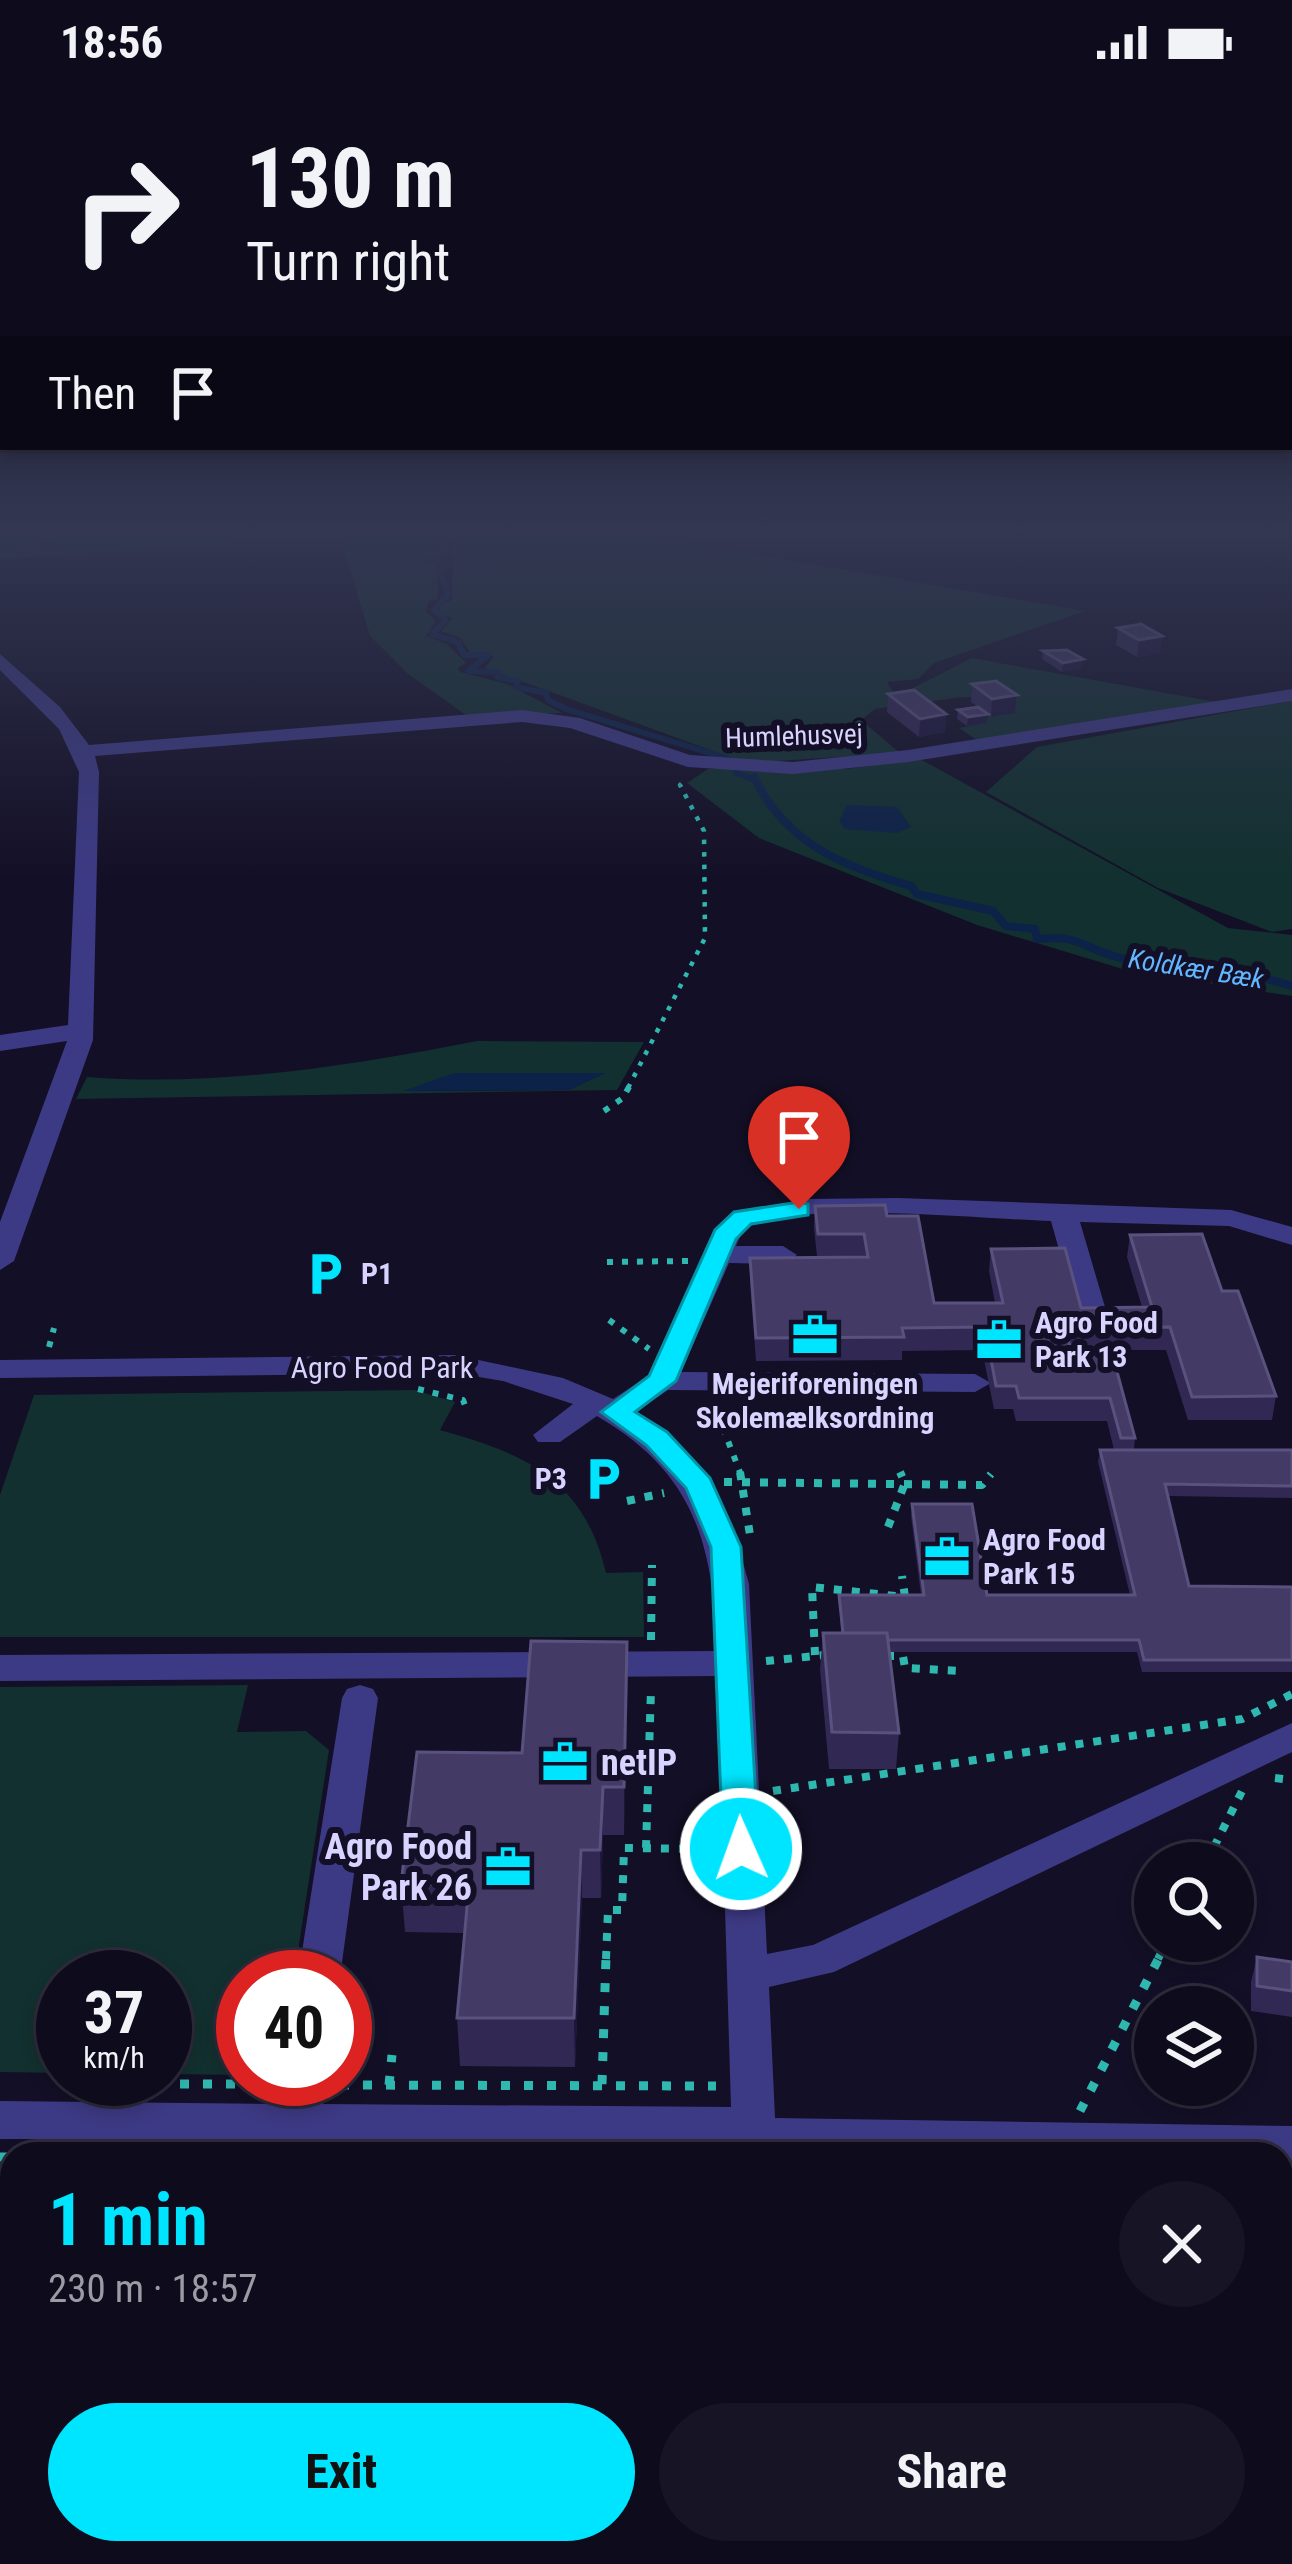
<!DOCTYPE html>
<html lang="en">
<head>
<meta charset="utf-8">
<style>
	body { margin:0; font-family:"Roboto Condensed",sans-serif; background:#171425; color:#f1f3f6; height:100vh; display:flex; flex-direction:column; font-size:45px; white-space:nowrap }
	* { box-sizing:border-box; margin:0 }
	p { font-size:39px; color:#9b9ba3 }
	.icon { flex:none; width:66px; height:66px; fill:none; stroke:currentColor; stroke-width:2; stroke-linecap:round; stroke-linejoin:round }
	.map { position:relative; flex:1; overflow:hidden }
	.panel { position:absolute; left:0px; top:2058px; width:1293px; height:423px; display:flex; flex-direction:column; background:#0e0b1c; border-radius:36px 36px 0 0; box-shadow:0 6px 18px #0003,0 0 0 3px #2e2b3b }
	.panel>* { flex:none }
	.guide { position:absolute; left:0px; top:0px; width:1293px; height:366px; box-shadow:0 6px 18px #0003,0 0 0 3px #2e2b3b; background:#0e0b1c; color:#f1f3f6; overflow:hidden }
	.controls { position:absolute; left:1134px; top:1758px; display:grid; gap:24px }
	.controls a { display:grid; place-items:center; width:120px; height:120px; border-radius:50%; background:#0e0b1c; box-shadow:0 6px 18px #0003,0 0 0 3px #2e2b3b; font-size:60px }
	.speed { position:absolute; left:36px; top:1866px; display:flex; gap:24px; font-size:60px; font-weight:700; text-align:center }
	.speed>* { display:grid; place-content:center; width:156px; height:156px; border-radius:50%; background:#0e0b1c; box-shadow:0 6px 18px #0003,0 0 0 3px #2e2b3b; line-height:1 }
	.speed small { font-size:30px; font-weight:400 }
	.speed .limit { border:18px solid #d22; background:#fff; color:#111 }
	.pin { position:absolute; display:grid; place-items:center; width:102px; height:102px; color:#fff; margin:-123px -51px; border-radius:50% 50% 50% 0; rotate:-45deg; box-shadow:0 0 12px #0007 }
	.pin .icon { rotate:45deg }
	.me { position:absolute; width:132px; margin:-66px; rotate:358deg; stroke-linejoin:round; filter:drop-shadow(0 0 9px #0008) }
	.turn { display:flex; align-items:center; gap:42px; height:252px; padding:0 48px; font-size:54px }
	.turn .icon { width:156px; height:156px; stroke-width:2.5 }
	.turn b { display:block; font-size:84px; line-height:102px }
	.then { display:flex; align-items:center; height:114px; padding:0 48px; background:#0003; gap:24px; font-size:45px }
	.round { display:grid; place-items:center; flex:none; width:126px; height:126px; border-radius:63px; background:#171425 }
	.overview { display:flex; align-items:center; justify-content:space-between; height:204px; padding:0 48px }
	h1 { font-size:72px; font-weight:700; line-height:90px; color:#00e5ff }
	.cta { display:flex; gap:24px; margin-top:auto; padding:24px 48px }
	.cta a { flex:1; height:138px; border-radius:72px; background:#00e5ff; color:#111; font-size:48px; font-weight:700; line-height:138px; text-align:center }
	.cta a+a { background:#171425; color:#f1f3f6 }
	.status { display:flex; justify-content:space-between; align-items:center; height:84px; padding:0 60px; background:#0e0b1c; direction:ltr }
	.status svg { height:33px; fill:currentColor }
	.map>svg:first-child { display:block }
	.green { fill:#12302f; fill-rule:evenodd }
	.water { fill:#0c2248 }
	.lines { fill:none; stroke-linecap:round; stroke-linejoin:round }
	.stream-far1 { stroke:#0c2248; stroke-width:6 }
	.stream { stroke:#0c2248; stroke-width:8 }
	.path-far3 { stroke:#2fb8b0; stroke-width:4.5; stroke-dasharray:4.5 8; stroke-linecap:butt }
	.path-far2 { stroke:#2fb8b0; stroke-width:6; stroke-dasharray:6 9; stroke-linecap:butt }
	.path-far1 { stroke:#2fb8b0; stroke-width:8; stroke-dasharray:8 10; stroke-linecap:butt }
	.path { stroke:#2fb8b0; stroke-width:9; stroke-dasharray:9 14; stroke-linecap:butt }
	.minor { fill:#3d3a85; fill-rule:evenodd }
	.wall { fill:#312854 }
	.shaded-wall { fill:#1d163a }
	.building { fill:#433a66; stroke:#5a527e; stroke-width:3 }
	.route { fill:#00e5ff; stroke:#0095a6; stroke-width:3 }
	.labels { text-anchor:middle; stroke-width:12; stroke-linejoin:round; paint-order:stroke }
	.far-street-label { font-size:27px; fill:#d9d4ff; stroke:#130f26 }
	.far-water-label { font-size:27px; font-style:italic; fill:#62b6ff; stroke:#130f26 }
	.poi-label { font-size:30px; font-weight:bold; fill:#d9d4ff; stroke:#130f26; text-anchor:start }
	.street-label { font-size:30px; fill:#d9d4ff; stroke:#130f26 }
	.near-poi-label { font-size:36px; font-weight:bold; fill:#d9d4ff; stroke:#130f26; text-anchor:start }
</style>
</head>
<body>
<div class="status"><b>18:56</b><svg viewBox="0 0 49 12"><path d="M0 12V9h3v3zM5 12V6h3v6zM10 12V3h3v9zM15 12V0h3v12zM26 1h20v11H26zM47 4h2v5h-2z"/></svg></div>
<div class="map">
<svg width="1292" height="2480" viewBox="0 0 1292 2480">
	<rect width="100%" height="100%" fill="#130f26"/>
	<path class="green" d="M 0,449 L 442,449 L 437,470 L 420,476 L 437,481 L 438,515 L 429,517 L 426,528 L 436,537 L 426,552 L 447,560 L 466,579 L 458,584 L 460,588 L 507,600 L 562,629 L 466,631 L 408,590 L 370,552 L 342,458 L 321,453 L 0,475 Z
		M 453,449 L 628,449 L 1085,527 L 934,579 L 918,595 L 887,598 L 901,621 L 875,625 L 861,636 L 900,669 L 746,679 L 485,584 L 494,572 L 470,568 L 460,554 L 441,547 L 453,534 L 440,529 L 440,521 L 452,516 Z
		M 972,574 L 1216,618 L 980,658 L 959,644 L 985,639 L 978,632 L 1016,629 C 984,606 961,613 924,619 L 909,606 Z
		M 1292,617 L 1292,845 L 1272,848 L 1158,804 L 986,708 L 1037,663 Z
		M 920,675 L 1228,844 L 1292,851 L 1292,912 L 1136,889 L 977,841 L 759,754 L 687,699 L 708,685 L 846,685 Z
		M 477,957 L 644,958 L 617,1006 L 76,1015 L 87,993 C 217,1003 349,982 477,957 ZM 602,990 L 569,1006 L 408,1007 Z
		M 414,1306 L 455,1318 L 440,1346 C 527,1370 584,1396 606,1489 L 643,1488 L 644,1553 L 0,1553 L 0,1411 L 34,1311 Z
		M 248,1601 L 237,1648 L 306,1647 L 329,1666 L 294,1893 L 243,1893 L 243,1991 L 165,1990 L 165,1893 L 63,1893 L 63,1989 L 0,1988 L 0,1603 Z
		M 0,2080 L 12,2081 L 12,2321 L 0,2372 Z"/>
	<path class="water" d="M 847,721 L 897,723 L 911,743 L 897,749 L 845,745 L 839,737 Z
		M 454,989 L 606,989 L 569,1006 L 403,1007 Z"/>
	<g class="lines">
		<path class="stream-far1" d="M 448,449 L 442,463 L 446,469 L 428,476 L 447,481 L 440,487 L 448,511 L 434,526 L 446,536 L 432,550 L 458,558 L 464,571 L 489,571 L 468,587 L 499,588 L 497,593 L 518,597 L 516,603 L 546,609 L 548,616 L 566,625 L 726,674
			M 14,467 L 56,449
			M 736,689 L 755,696"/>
		<path class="stream" d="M 754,693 C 785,759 844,783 911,802 L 917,810 L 993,827 L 1006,842 L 1035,845 L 1037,855 C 1082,851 1078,862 1117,873 C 1174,889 1235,883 1292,902"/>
		<path class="path-far3" d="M 628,1004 L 705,854 L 704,747 L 680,701 L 684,697"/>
		<path class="path-far2" d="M 604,1027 L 623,1014 L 630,1001
			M 607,1178 L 688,1177
			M 609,1236 L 649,1265
			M 49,1263 L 54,1244
			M 418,1305 L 463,1316 L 466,1324
			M 704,1320 L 725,1349 L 741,1391"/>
		<path class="path-far1" d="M 740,1388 L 750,1451
			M 724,1398 L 982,1401 L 991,1390
			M 627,1417 L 664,1409
			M 888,1443 L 905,1399 L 900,1388
			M 651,1556 L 652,1481
			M 815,1571 L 812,1503 L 905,1513 L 902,1492
			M 886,1572 L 903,1572 L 905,1584 L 961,1587
			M 766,1577 L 825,1571
			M 1275,1694 L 1292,1696
			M 773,1707 L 1242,1635 L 1292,1610
			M 646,1764 L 651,1605
			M 1206,1779 L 1242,1707
			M 606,1875 L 608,1826 L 622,1826 L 624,1764 L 709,1765
			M 1158,1875 L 1167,1857"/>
		<path class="path" d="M 88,2000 L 272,2000
			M 602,2000 L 606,1872
			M 340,2001 L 716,2002
			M 389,2001 L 392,1971
			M 1080,2027 L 1160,1872
			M 0,2073 L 12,2073
			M 601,2469 L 601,2480
			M 927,2469 L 933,2480
			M 744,2480 L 767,2469
			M 946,2480 L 952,2469"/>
		<path class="minor" d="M 0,570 L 60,623 L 89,661 L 522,626 L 580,634 L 690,671 L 793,678 L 908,666 L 1292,605 L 1292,617 L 908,678 L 793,690 L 688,683 L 570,644 L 522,638 L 95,672 L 99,688 L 93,956 L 14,1177 L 0,1186 L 0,1138 L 67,957 L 0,967 L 0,951 L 68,941 L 79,688 L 59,645 L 0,586 Z
			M 898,1114 L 1231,1126 L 1292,1143 L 1292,1161 L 1229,1142 L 1080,1138 L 1105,1223 L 1090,1232 L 1075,1223 L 1051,1137 C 987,1135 805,1117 753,1141 C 744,1145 740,1152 736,1162 L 783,1162 L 797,1171 L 783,1180 L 729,1179 L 681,1288 L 975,1290 L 991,1299 L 975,1308 L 668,1306 L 636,1328 C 702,1365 731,1431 749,1500 L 767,1870 L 813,1861 L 1292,1639 L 1292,1668 L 834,1888 L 769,1903 L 775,2034 L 1292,2042 L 1292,2080 L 1281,2080 L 1281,2070 L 733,2070 L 733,2061 L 118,2056 L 115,2070 L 71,2070 L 74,2055 L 0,2055 L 0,2017 L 279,2020 L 284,1995 L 326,1995 L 323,2020 L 731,2023 L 718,1592 L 0,1597 L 0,1571 L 717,1567 C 713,1460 695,1389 597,1332 L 560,1358 L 538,1358 L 533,1351 L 573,1320 L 503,1297 L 455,1289 L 0,1294 L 0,1276 L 455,1271 L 563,1294 L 613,1315 L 648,1292 L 711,1154 L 730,1131 L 807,1115 Z
			M 360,1601 L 373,1605 L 378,1614 L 340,1893 L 298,1893 L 342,1614 L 347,1605 Z
			M 1281,2382 L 1292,2382 L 1292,2430 L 1281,2430 Z
			M 12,2428 L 12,2469 L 34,2469 L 32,2480 L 0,2480 L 0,2433 Z
			M 847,2469 L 899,2469 L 904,2480 L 851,2480 Z"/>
	</g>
	<path class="wall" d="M 1118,544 L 1162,552 L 1160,569 L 1137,573 L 1116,561 Z
		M 1043,567 L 1082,584 L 1062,588 L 1042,575 Z
		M 972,600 L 1017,611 L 1015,629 L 991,633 L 988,630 L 987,639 L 967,642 L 957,635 L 958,626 L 978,623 L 971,618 Z
		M 888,610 L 946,630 L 945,648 L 919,653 L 887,628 Z
		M 815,1122 L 887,1132 L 934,1219 L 995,1219 L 989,1187 L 991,1165 L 1081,1224 L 1142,1223 L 1127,1173 L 1130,1151 L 1222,1207 L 1276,1312 L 1272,1336 L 1188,1336 L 1166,1266 L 1071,1266 L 1072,1270 L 1112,1269 L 1135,1354 L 1134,1366 L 1292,1366 L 1292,1414 L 1168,1412 L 1189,1502 L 1292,1503 L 1292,1588 L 1142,1588 L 1137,1568 L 889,1568 L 899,1649 L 896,1685 L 829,1685 L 820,1585 L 823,1549 L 841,1549 L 839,1511 L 921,1511 L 911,1432 L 912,1420 L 987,1511 L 1130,1511 L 1098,1378 L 1100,1366 L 1114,1366 L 1107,1337 L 1016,1337 L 1013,1325 L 994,1325 L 982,1266 L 902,1267 L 902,1276 L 756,1277 L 750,1197 L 750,1174 L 863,1173 L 817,1172 L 814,1144 Z
		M 627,1558 L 624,1751 L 603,1751 L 601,1814 L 582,1814 L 575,1983 L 460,1982 L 457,1934 L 464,1849 L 405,1848 L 401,1800 Z
		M 1257,1873 L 1292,1878 L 1292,1933 L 1251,1927 L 1251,1898 Z"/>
	<path class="shaded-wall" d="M 1162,552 L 1160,569 L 1137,573 L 1139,556 Z
		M 1083,575 L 1082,584 L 1062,588 L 1063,579 Z
		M 1017,611 L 1015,629 L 991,633 L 992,615 Z
		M 946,630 L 945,648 L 919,653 L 920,635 Z
		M 988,630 L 987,639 L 967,642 L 968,633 Z
		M 627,1558 L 628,1605 L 624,1751 L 624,1703 Z
		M 603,1703 L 603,1751 L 601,1814 L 600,1766 Z
		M 581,1766 L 582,1814 L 575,1983 L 574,1934 Z"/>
	<path class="building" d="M 1141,540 L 1162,552 L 1139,556 L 1118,544 Z
		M 1067,566 L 1083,575 L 1063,579 L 1043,567 Z
		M 996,597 L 1017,611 L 992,615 L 972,600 Z
		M 914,606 L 946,630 L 920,635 L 888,610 Z
		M 978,623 L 988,630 L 968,633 L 958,626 Z
		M 885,1121 L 887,1132 L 918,1132 L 934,1219 L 1003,1219 L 991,1165 L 1065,1164 L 1081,1224 L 1152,1223 L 1130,1151 L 1202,1150 L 1222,1207 L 1238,1207 L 1276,1312 L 1192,1313 L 1170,1243 L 1065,1244 L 1072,1270 L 1112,1269 L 1135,1354 L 1121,1354 L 1110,1314 L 1019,1314 L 1016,1302 L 996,1302 L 985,1243 L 902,1244 L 904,1253 L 756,1254 L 750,1174 L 868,1173 L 864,1150 L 818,1150 L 815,1122 Z
		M 1100,1366 L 1292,1366 L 1292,1402 L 1165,1400 L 1189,1502 L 1292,1503 L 1292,1576 L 1144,1576 L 1139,1556 L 888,1556 L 887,1549 L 843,1549 L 839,1511 L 924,1511 L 912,1420 L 972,1420 L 987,1511 L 1135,1511 Z
		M 823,1549 L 887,1549 L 899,1649 L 832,1648 Z
		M 531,1557 L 627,1558 L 624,1703 L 603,1703 L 600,1766 L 581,1766 L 574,1934 L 457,1934 L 469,1801 L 401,1800 L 417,1668 L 522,1669 Z
		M 1257,1873 L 1292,1878 L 1292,1907 L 1257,1902 Z"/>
	<linearGradient id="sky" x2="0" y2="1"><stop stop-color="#0a0815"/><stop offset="0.56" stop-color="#333752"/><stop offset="1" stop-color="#333752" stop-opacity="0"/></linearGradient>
	<rect width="1292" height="796" fill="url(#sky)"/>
	<path class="route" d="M 799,1118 L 808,1120 L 808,1131 L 751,1140 L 736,1155 L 676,1297 L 635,1328 L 667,1348 L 710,1394 L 741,1463 L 759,1765 L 754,1774 L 728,1774 L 723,1765 L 711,1463 L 686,1404 L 646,1361 L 601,1328 L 649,1292 L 715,1146 L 734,1128 Z"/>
	<defs>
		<g id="parking-bare" transform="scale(3.6)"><path d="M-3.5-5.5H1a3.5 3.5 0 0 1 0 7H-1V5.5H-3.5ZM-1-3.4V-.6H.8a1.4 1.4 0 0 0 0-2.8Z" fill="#00e5ff" stroke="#130f26" stroke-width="2.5" paint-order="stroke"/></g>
		<g id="office-bare" transform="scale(3.6)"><path d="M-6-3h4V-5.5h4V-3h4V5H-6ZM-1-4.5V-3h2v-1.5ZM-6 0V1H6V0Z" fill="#00e5ff" stroke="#130f26" stroke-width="2.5" paint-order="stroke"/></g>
	</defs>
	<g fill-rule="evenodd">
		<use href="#parking-bare" x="325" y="1190"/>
		<use href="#office-bare" x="815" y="1251"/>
		<use href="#office-bare" x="999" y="1256"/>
		<use href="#parking-bare" x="603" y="1395"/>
		<use href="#office-bare" x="947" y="1473"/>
		<use href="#office-bare" x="565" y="1678"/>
		<use href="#office-bare" x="508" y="1783"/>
	</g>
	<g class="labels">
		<g class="far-street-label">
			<text transform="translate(794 652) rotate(-2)" y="9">Humlehusvej</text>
		</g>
		<g class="far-water-label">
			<text transform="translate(1196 885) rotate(9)" y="9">Koldkær Bæk</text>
		</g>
		<g class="poi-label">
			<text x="361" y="1200">P1</text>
			<text x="1035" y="1249">Agro Food<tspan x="1035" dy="34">Park 13</tspan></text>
			<text x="815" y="1310" text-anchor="middle">Mejeriforeningen<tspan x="815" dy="34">Skolemælksordning</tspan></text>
			<text x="567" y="1405" text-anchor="end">P3</text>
			<text x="983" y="1466">Agro Food<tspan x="983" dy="34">Park 15</tspan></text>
		</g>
		<g class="street-label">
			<text x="382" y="1294">Agro Food Park</text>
		</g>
		<g class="near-poi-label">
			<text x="601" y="1691">netIP</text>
			<text x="472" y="1775" text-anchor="end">Agro Food<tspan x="472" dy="41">Park 26</tspan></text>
		</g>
	</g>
</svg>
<div class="controls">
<a><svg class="icon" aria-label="search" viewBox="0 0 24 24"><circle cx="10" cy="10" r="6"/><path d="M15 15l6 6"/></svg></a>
<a><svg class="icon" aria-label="layers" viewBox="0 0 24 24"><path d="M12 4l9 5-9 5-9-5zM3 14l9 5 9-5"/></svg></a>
</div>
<div class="speed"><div>37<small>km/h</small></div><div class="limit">40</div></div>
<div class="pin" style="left:799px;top:1125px;background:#d93025"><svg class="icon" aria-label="arrive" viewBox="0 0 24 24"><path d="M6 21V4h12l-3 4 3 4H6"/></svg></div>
<svg class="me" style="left:741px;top:1765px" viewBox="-20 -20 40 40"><circle r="17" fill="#00e5ff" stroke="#fff" stroke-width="3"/><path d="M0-11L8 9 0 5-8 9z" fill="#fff"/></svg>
<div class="guide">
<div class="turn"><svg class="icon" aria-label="right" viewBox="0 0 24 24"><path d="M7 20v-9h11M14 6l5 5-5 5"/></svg><div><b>130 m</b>Turn right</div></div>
<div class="then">Then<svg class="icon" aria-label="arrive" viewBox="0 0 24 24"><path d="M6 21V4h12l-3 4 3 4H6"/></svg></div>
</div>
<section class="panel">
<div class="overview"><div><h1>1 min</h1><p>230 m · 18:57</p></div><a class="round"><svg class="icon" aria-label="close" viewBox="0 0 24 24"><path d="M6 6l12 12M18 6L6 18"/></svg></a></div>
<div class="cta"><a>Exit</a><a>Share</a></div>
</section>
</div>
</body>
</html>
